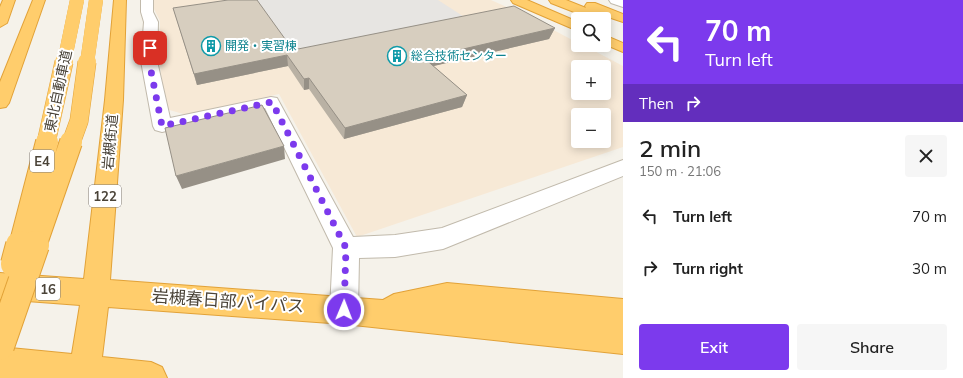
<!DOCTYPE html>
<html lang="en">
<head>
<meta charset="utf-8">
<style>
	body { margin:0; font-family:Mulish,"Noto Sans JP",sans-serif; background:#f6f6f6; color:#222; height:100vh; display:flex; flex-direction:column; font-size:15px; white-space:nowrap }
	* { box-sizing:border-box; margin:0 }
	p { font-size:13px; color:#767676 }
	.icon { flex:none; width:22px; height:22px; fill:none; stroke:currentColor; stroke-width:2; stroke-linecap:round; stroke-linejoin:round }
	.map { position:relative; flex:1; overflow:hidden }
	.side { display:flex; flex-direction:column; background:#fff; width:340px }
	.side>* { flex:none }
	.top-card { background:#7c3aed; color:#fff; overflow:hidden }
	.tools { position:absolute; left:571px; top:12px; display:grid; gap:8px }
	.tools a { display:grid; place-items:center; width:40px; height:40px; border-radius:4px; background:#fff; box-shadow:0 2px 10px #0003; font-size:20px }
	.pin { position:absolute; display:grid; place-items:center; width:34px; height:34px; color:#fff; margin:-17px; border-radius:8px; box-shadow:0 2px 6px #0006 }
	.me { position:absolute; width:44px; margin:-22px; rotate:1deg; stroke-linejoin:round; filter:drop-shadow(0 0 3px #0008) }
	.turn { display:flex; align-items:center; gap:14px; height:84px; padding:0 16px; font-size:18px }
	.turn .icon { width:52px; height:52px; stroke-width:2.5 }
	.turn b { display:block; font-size:28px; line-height:34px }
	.then { display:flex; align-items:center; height:38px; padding:0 16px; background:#0003; gap:8px; font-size:15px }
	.round { display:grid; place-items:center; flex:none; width:42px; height:42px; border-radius:4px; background:#f6f6f6 }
	.head { display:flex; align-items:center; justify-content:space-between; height:68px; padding:0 16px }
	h1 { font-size:24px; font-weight:600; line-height:30px }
	.action { display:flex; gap:8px; margin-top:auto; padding:8px 16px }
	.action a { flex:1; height:46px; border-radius:4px; background:#7c3aed; color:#fff; font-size:16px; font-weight:600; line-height:46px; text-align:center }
	.action a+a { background:#f6f6f6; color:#222 }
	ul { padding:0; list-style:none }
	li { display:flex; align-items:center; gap:12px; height:52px; padding:0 16px }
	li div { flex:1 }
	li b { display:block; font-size:15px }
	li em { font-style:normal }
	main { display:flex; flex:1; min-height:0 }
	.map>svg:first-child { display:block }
	.commercial { fill:#f7e9d6; fill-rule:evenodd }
	.parking { fill:#e7e5e2 }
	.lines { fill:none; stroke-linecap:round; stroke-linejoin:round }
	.street-casing { stroke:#c1baac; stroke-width:2 }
	.highway-casing { stroke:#e2a238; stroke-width:2 }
	.street { fill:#fff; fill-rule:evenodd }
	.highway { fill:#ffcd6c; fill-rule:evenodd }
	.highway-bridge-far3-casing { stroke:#e2a238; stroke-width:14; stroke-linecap:butt }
	.highway-bridge-far2-casing { stroke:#e2a238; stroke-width:19; stroke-linecap:butt }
	.highway-bridge-far1-casing { stroke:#e2a238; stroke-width:24; stroke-linecap:butt }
	.highway-bridge-casing { stroke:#e2a238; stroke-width:30; stroke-linecap:butt }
	.highway-bridge-far3 { stroke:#ffcd6c; stroke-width:14 }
	.highway-bridge-far2 { stroke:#ffcd6c; stroke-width:18 }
	.highway-bridge-far1 { stroke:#ffcd6c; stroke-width:22 }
	.highway-bridge { stroke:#ffcd6c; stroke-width:28 }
	.wall { fill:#b9b1a4 }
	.shaded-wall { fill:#969086 }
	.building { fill:#d7cebf; stroke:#969086 }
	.route { stroke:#7c3aed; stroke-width:7; stroke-dasharray:0 12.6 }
	.labels { text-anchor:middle; stroke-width:4; stroke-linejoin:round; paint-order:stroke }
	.far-culture-label { font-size:12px; fill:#0d838f; stroke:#fff; text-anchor:start }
	.shield { fill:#fff; stroke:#807b74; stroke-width:1 }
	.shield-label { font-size:13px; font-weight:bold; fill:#4a4338 }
	.street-label { font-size:14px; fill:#4a4338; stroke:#fff }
	.near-street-label { font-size:17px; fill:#4a4338; stroke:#fff }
</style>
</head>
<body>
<main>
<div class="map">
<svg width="623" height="378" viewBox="0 0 623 378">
	<rect width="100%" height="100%" fill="#f5f2ea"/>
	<path class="commercial" d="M 154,0 L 491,0 L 529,17 L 578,43 L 578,45 L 583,45 L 623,66 L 623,147 L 357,237 L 279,94 L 187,115 L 166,109 L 159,59 L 160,21 L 154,9 ZM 578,67 L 604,67 L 604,93 L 578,93 ZM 578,115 L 604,115 L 604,141 L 578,141 Z"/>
	<path class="parking" d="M 254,0 L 438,0 L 469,20 L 294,56 Z"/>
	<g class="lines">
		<g class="street-casing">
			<path id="street" d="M 141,0 L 153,0 L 153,12 L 158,22 L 157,61 L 170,118 L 271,97 L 277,98 L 353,237 L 395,235 L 442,228 L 623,160 L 623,176 L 443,249 L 395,257 L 359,258 L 358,310 L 354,320 L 344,324 L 334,320 L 330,310 L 333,248 L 265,108 L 162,132 L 155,130 L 153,126 L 141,61 L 144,22 L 141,12 Z
				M 609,0 L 623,0 L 623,7 L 611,3 Z"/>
		</g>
		<g class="highway-casing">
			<path id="highway" d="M 3,0 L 15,0 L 7,23 L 0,27 L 0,7 Z
				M 33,0 L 45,0 L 9,103 L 6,107 L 0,108 L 0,82 Z
				M 114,0 L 126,0 L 123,100 L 110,280 L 383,300 L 394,294 L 447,283 L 623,299 L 623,354 L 344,324 L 108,307 L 102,357 L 151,362 L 162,367 L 167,378 L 0,378 L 0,347 L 72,354 L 80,305 L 0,299 L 0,273 L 84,279 L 105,100 Z
				M 511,0 L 527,0 L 578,22 L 578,31 L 513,3 Z
				M 549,0 L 566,0 L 586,8 L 585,6 L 587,3 L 595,3 L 623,14 L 623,22 L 608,17 L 609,19 L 604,23 L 604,19 L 592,19 L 551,3 Z
				M 604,35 L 623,43 L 623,52 L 604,44 Z"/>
		</g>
		<use href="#street" class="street"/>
		<use href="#highway" class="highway"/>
		<g class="highway-bridge-far3-casing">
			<path id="highway-bridge-far3" d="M 64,63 L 77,0
				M 87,63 L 96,0"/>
		</g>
		<g class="highway-bridge-far2-casing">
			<path id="highway-bridge-far2" d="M 46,143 L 64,62
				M 71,143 L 79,121 L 87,62"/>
		</g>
		<g class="highway-bridge-far1-casing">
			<path id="highway-bridge-far1" d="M 20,246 L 47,142
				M 35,246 L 71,142"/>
		</g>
		<g class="highway-bridge-casing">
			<path id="highway-bridge" d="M 15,264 L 20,245
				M 0,346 L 35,245"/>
		</g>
		<use href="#highway-bridge-far3" class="highway-bridge-far3"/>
		<use href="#highway-bridge-far2" class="highway-bridge-far2"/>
		<use href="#highway-bridge-far1" class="highway-bridge-far1"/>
		<use href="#highway-bridge" class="highway-bridge"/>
	</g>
	<path class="wall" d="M 173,8 L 293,50 L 555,28 L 549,39 L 433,66 L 467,95 L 462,107 L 344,139 L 309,89 L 304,90 L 288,66 L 197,85 Z"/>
	<path class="shaded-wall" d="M 555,28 L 549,39 L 421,69 L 424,58 Z
		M 287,55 L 288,66 L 197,85 L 194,74 Z
		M 309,78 L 309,89 L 304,90 L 304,79 Z
		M 467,95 L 462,107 L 344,139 L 345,128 Z
		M 284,146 L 285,159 L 182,189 L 176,176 Z"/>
	<path class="building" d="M 228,0 L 257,0 L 293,50 L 514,6 L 555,28 L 424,58 L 467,95 L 345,128 L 309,78 L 304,79 L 287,55 L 194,74 L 173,8 Z
		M 262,105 L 284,146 L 176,176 L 165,128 Z"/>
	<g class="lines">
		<path class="route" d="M 150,48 L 149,61 L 162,126 L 272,102 L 346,248 L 344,310"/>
	</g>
	<defs>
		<g id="building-ring" transform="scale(1)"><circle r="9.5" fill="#fff" stroke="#0f9aa8" stroke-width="1.5"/><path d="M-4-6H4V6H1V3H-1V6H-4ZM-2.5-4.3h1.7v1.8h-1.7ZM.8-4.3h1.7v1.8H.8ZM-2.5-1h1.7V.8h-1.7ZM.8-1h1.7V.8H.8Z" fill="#0f9aa8"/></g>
	</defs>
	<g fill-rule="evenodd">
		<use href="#building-ring" x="211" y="46"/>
		<use href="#building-ring" x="397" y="56"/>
	</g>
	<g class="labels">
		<g class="far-culture-label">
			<text x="225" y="50">開発・実習棟</text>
			<text x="411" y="60">総合技術センター</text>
		</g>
		<g class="shield">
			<rect x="30" y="150" width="24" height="22" rx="3"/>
			<rect x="89" y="185" width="32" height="22" rx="3"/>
			<rect x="36" y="278" width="24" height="22" rx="3"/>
		</g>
		<g class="shield-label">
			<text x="42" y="166">E4</text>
			<text x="105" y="201">122</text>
			<text x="48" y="294">16</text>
		</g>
		<g class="street-label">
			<text transform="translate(58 91) rotate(-78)" y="5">東北自動車道</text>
			<text transform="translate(110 142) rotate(-85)" y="5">岩槻街道</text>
		</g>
		<g class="near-street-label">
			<text transform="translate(228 301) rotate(4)" y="6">岩槻春日部バイパス</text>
		</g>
	</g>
</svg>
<div class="tools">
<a><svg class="icon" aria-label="search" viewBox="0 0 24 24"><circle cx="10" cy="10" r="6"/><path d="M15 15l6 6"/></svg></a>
<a>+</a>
<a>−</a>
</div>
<div class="pin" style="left:150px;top:48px;background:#d93025"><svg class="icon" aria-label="arrive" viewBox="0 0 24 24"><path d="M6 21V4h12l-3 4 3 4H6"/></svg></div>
<svg class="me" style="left:344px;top:310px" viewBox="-20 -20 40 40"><circle r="17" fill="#7c3aed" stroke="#fff" stroke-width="3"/><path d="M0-11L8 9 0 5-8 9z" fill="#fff"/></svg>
</div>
<section class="side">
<div class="top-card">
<div class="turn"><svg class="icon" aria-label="left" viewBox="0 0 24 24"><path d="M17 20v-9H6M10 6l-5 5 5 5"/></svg><div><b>70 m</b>Turn left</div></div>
<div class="then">Then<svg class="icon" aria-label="right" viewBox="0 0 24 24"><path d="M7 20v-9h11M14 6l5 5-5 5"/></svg></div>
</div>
<div class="head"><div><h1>2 min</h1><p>150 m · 21:06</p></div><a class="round"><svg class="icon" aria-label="close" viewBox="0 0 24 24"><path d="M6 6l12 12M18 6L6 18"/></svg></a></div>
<ul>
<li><svg class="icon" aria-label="left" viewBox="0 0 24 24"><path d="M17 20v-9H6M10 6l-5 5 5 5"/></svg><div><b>Turn left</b></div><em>70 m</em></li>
<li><svg class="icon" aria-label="right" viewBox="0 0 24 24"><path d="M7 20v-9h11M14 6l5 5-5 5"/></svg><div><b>Turn right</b></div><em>30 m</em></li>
</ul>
<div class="action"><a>Exit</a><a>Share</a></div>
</section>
</main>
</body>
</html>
